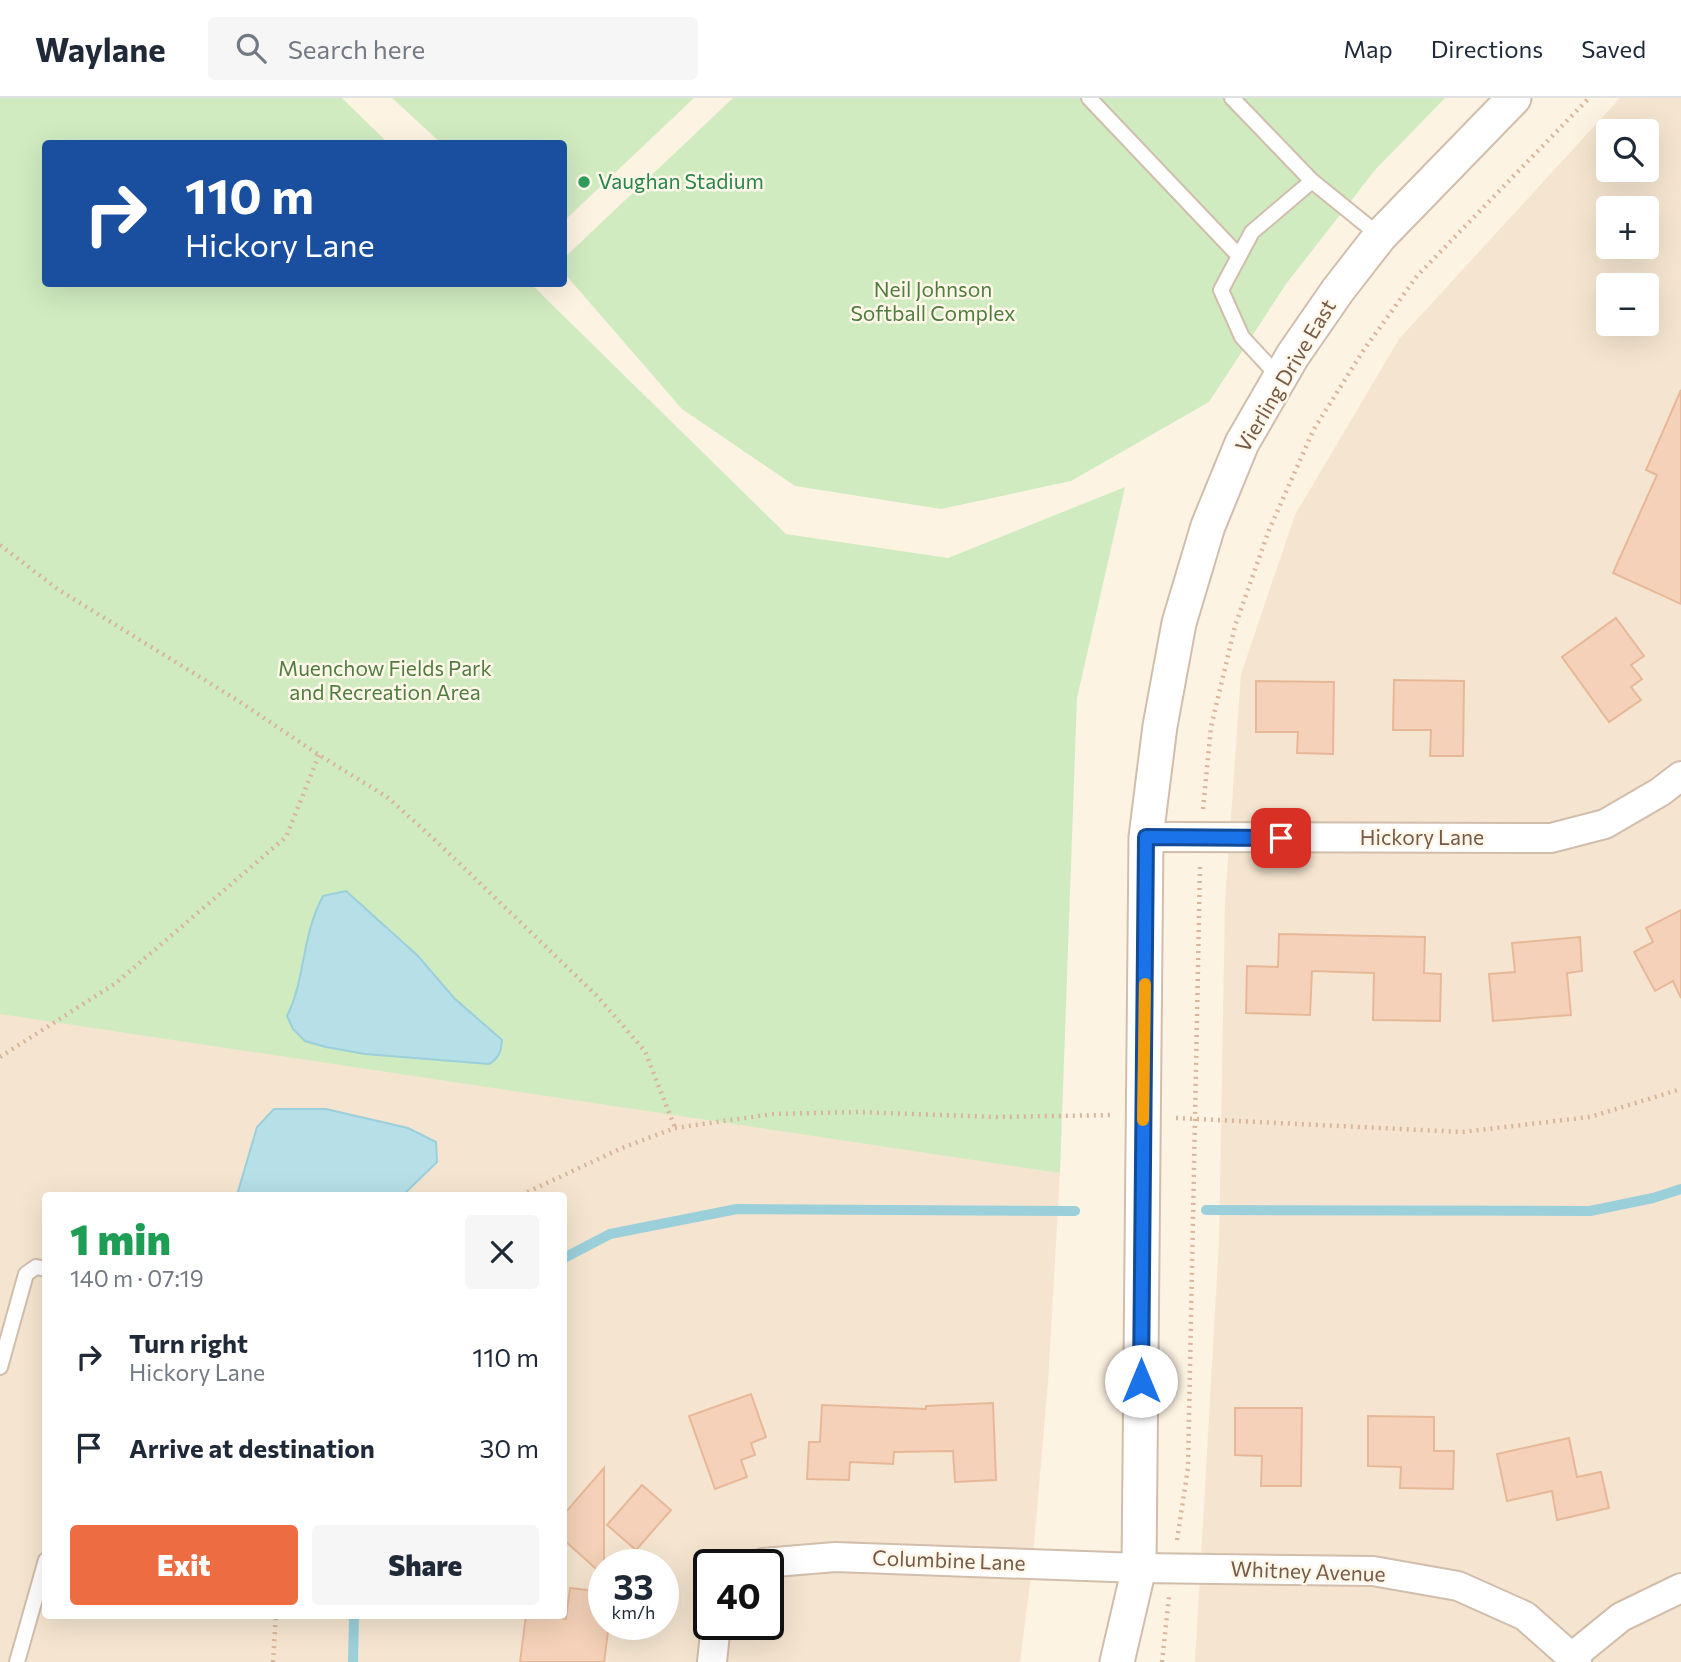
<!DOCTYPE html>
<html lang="en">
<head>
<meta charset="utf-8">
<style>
	body { margin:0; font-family:Commissioner,sans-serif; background:#f6f6f7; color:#1f2937; height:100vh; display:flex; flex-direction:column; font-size:26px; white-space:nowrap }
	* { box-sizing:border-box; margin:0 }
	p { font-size:23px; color:#747a83 }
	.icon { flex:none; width:38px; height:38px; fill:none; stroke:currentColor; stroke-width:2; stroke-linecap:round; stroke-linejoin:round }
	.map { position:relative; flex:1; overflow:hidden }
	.side { position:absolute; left:42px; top:1094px; width:525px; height:427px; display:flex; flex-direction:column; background:#fff; border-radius:7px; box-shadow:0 7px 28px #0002 }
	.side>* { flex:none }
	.hud { position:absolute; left:42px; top:42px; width:525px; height:147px; border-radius:7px; box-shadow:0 7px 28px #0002; background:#1a4fa0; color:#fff; overflow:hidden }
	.tools { position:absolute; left:1596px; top:21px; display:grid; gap:14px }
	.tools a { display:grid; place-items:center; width:63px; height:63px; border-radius:7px; background:#fff; box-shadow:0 7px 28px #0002; font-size:35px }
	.speed { position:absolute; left:588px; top:1451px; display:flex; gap:14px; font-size:35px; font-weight:700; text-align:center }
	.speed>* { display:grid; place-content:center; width:91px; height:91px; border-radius:50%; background:#fff; box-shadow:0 7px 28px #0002; line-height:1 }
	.speed small { font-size:18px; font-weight:400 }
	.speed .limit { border:4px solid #111; border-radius:10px; background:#fff; color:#111 }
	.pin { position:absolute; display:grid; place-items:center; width:60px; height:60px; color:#fff; margin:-30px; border-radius:14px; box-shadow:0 4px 10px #0006 }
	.me { position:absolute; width:77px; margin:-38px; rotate:0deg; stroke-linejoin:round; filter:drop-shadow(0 0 5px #0008) }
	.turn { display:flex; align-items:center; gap:24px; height:147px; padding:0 28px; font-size:32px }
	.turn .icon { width:91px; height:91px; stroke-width:2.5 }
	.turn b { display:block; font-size:49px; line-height:60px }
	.round { display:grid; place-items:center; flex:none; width:74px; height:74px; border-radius:7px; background:#f6f6f7 }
	.head { display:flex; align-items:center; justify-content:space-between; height:119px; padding:0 28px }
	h1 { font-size:42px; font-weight:800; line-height:52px; color:#1e9e55 }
	.primary-button { display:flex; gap:14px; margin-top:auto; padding:14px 28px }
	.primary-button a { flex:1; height:80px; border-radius:7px; background:#ed6c41; color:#fff; font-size:28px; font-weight:800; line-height:80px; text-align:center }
	.primary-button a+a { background:#f6f6f7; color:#1f2937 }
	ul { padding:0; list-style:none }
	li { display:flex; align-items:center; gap:21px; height:91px; padding:0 28px }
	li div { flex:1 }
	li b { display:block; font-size:26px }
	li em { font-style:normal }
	header { display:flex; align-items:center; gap:42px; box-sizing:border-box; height:98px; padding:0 35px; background:#fff; border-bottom:2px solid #e0e1e3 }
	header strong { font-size:33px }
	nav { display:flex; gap:38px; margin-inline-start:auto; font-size:24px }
	.search { width:490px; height:63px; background:#f6f6f7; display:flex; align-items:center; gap:18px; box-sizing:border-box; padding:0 24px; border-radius:7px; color:#747a83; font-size:26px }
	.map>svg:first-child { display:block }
	.residential { fill:#f5e5d0; fill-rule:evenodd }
	.green { fill:#d0ebc0 }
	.water { fill:#b6dfe8; stroke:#9bcfda; stroke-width:2 }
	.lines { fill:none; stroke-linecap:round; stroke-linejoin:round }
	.stream { stroke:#9bcfda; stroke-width:10 }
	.building { fill:#f4d1b8; stroke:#e7b898; stroke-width:2 }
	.service-casing { stroke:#d1bdab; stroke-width:18 }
	.minor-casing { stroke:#d1bdab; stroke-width:32 }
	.tertiary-casing { stroke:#d1bdab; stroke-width:37 }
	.path { stroke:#d9b59b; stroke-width:4.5; stroke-dasharray:2 5; stroke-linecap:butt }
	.service { stroke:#fff; stroke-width:14 }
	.minor { stroke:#fff; stroke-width:28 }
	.tertiary { stroke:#fff; stroke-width:33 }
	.route-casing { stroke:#114b97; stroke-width:18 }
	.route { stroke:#1a73e8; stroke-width:12 }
	.slow { stroke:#f59e0b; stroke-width:12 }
	.leisure-dot { fill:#2e9e5b; stroke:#fff7e9; stroke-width:2.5 }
	.labels { text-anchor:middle; stroke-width:5; stroke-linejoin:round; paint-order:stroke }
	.leisure-label { font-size:21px; fill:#27864d; stroke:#fff7e9; text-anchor:start }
	.park-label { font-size:21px; fill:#4f7d3f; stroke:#fff7e9 }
	.street-label { font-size:21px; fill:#765947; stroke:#fff7e9 }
</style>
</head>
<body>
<header>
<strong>Waylane</strong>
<div class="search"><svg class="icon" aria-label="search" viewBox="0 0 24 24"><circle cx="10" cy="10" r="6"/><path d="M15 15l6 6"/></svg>Search here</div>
<nav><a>Map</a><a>Directions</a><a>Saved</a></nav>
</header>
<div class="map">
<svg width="1681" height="1564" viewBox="0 0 1681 1564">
	<rect width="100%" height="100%" fill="#fdf3e2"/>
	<path class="residential" d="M 1620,0 L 1681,0 L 1681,1564 L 1195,1564 L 1219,1143 L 1225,804 L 1241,576 L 1295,417 L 1399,241 ZM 1608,33 L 1647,33 L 1647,72 L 1608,72 ZM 1608,110 L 1647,110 L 1647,149 L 1608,149 ZM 1608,187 L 1647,187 L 1647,226 L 1608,226 Z
		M 0,879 L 1060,1075 L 1048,1285 L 1032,1470 L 1020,1564 L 0,1564 ZM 46,1097 L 564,1097 L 564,1517 L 46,1517 ZM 604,1466 L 663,1466 L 663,1526 L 604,1526 ZM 709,1466 L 768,1466 L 768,1526 L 709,1526 Z"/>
	<path class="green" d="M 0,0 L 342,0 L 388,45 L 46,46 L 46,186 L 531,186 L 786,436 L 948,460 L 1125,389 L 1077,600 L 1060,1075 L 0,916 Z
		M 392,0 L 694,0 L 564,123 L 564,46 L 441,45 Z
		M 733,0 L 1445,0 L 1375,72 L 1286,186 L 1209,304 L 1071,383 L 941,411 L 795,388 L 682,311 L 564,175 L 564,160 Z"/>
	<path class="water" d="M 346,793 L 418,858 L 454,900 L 502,942 C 501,954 499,960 489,966 L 365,956 L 326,949 L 305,943 L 293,931 L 287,918 C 306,880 301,839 323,798 Z
		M 274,1011 L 326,1011 L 408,1030 L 436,1044 L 437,1064 L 403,1097 L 237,1097 L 257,1029 Z"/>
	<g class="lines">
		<path class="stream" d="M 1206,1112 L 1590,1113 L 1653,1100 L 1681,1091
			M 564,1160 L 610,1136 L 737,1111 L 1075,1113
			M 353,1564 L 354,1517"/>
	</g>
	<path class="building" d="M 1681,292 L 1681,506 L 1613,475 L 1657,377 L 1646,372 Z
		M 1616,520 L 1644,558 L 1631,567 L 1642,581 L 1631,589 L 1641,602 L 1609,624 L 1562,559 Z
		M 1394,582 L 1464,583 L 1463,658 L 1430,658 L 1431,632 L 1393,632 Z
		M 1256,583 L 1334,584 L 1333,656 L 1297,655 L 1298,634 L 1256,634 Z
		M 1681,812 L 1681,900 L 1673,883 L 1655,893 L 1634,854 L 1653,844 L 1646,830 Z
		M 1279,836 L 1425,839 L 1424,875 L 1441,876 L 1440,923 L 1373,922 L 1374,875 L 1312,873 L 1310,917 L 1246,915 L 1247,868 L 1278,869 Z
		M 1580,839 L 1582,873 L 1567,875 L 1571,917 L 1493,923 L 1489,876 L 1515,874 L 1512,845 Z
		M 751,1296 L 766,1339 L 751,1345 L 755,1357 L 741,1362 L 747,1379 L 715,1391 L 689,1318 Z
		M 993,1305 L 996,1382 L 955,1384 L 953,1353 L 894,1354 L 893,1366 L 850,1364 L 849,1382 L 807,1381 L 809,1344 L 820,1344 L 822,1307 L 926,1311 L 926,1308 Z
		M 1235,1310 L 1302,1310 L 1301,1388 L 1261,1388 L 1262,1358 L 1235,1357 Z
		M 1368,1318 L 1434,1319 L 1434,1353 L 1454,1353 L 1453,1391 L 1400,1390 L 1401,1369 L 1368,1368 Z
		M 1569,1340 L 1577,1379 L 1601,1374 L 1609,1410 L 1557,1422 L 1552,1393 L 1507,1403 L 1497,1356 Z
		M 604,1370 L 604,1478 L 564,1442 L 564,1416 Z
		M 642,1387 L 671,1412 L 636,1452 L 607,1427 Z
		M 570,1490 L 604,1494 L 604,1526 L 609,1526 L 604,1564 L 520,1564 L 526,1517 L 566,1521 Z"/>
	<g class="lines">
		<g class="service-casing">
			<path id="service" d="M 1089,0 L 1239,158
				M 1232,0 L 1312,83
				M 1279,279 L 1242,239 L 1221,192 L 1252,134 L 1312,83 L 1380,138
				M 0,1269 L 26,1176 L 36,1169 L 46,1171
				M 17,1564 L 46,1462"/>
		</g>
		<g class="minor-casing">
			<path id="minor" d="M 1146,739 L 1551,740 L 1605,726 L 1660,694 L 1681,678
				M 761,1466 L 763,1465 L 835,1459 L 1139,1470 L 1373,1473 L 1458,1488 L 1525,1518 L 1577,1564
				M 1573,1558 L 1621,1519 L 1681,1490
				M 712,1564 L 716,1526"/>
		</g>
		<g class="tertiary-casing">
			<path id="tertiary" d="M 1117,1564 L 1139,1470 L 1146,739 L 1160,628 L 1179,525 L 1208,428 L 1242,345 L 1293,257 L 1338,192 L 1380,138 L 1514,0"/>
		</g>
		<path class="path" d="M 0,447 L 59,492 L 237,602 L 319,657 L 387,699 L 435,742 L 596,897 L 645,953 L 675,1030
			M 1203,711 L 1211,629 L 1235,528 L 1269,432 L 1314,331 L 1363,253 L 1417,178 L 1589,0
			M 0,959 L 116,885 L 286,739 L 319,657
			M 1176,1020 L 1462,1034 L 1590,1019 L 1681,991
			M 521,1097 L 622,1050 L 675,1030 L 773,1016 L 859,1014 L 996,1019 L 1112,1017
			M 1177,1442 L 1188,1370 L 1200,769
			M 273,1564 L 276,1517
			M 1162,1564 L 1169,1499"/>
		<use href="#service" class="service"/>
		<use href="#minor" class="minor"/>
		<use href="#tertiary" class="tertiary"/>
	</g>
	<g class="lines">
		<g class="route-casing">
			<path id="route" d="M 1141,1283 L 1146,739 L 1281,740"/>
		</g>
		<use href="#route" class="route"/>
		<path class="slow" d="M 1143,1022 L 1145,886"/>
	</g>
	<circle class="leisure-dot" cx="584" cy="84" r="7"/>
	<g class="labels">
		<g class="leisure-label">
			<text x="598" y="91">Vaughan Stadium</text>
		</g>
		<g class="park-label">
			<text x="933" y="199">Neil Johnson<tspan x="933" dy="24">Softball Complex</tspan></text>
			<text x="385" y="578">Muenchow Fields Park<tspan x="385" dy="24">and Recreation Area</tspan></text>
		</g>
		<g class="street-label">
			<text transform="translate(1286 278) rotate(-59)" y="7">Vierling Drive East</text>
			<text x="1422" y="747">Hickory Lane</text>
			<text transform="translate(949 1463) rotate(2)" y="7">Columbine Lane</text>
			<text transform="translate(1308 1474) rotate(2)" y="7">Whitney Avenue</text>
		</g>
	</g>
</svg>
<div class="tools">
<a><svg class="icon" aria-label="search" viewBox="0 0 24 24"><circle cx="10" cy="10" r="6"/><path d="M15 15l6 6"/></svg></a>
<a>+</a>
<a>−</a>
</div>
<div class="speed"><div>33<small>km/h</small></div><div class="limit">40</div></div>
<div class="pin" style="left:1281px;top:740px;background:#d93025"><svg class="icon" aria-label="arrive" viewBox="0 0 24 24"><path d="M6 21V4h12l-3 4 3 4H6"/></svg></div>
<svg class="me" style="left:1141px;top:1283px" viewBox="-20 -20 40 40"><circle r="19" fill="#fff"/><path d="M0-13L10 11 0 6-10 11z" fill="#1a73e8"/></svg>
<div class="hud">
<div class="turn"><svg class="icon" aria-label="right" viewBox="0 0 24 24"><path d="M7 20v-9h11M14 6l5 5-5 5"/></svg><div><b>110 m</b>Hickory Lane</div></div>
</div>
<section class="side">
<div class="head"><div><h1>1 min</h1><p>140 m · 07:19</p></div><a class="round"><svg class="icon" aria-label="close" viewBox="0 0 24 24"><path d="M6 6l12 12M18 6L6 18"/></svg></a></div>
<ul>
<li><svg class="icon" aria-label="right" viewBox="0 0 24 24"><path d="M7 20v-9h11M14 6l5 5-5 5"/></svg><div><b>Turn right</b><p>Hickory Lane</p></div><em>110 m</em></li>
<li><svg class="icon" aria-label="arrive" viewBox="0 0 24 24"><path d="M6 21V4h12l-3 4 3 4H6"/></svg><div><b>Arrive at destination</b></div><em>30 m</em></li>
</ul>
<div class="primary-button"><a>Exit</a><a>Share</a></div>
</section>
</div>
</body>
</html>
